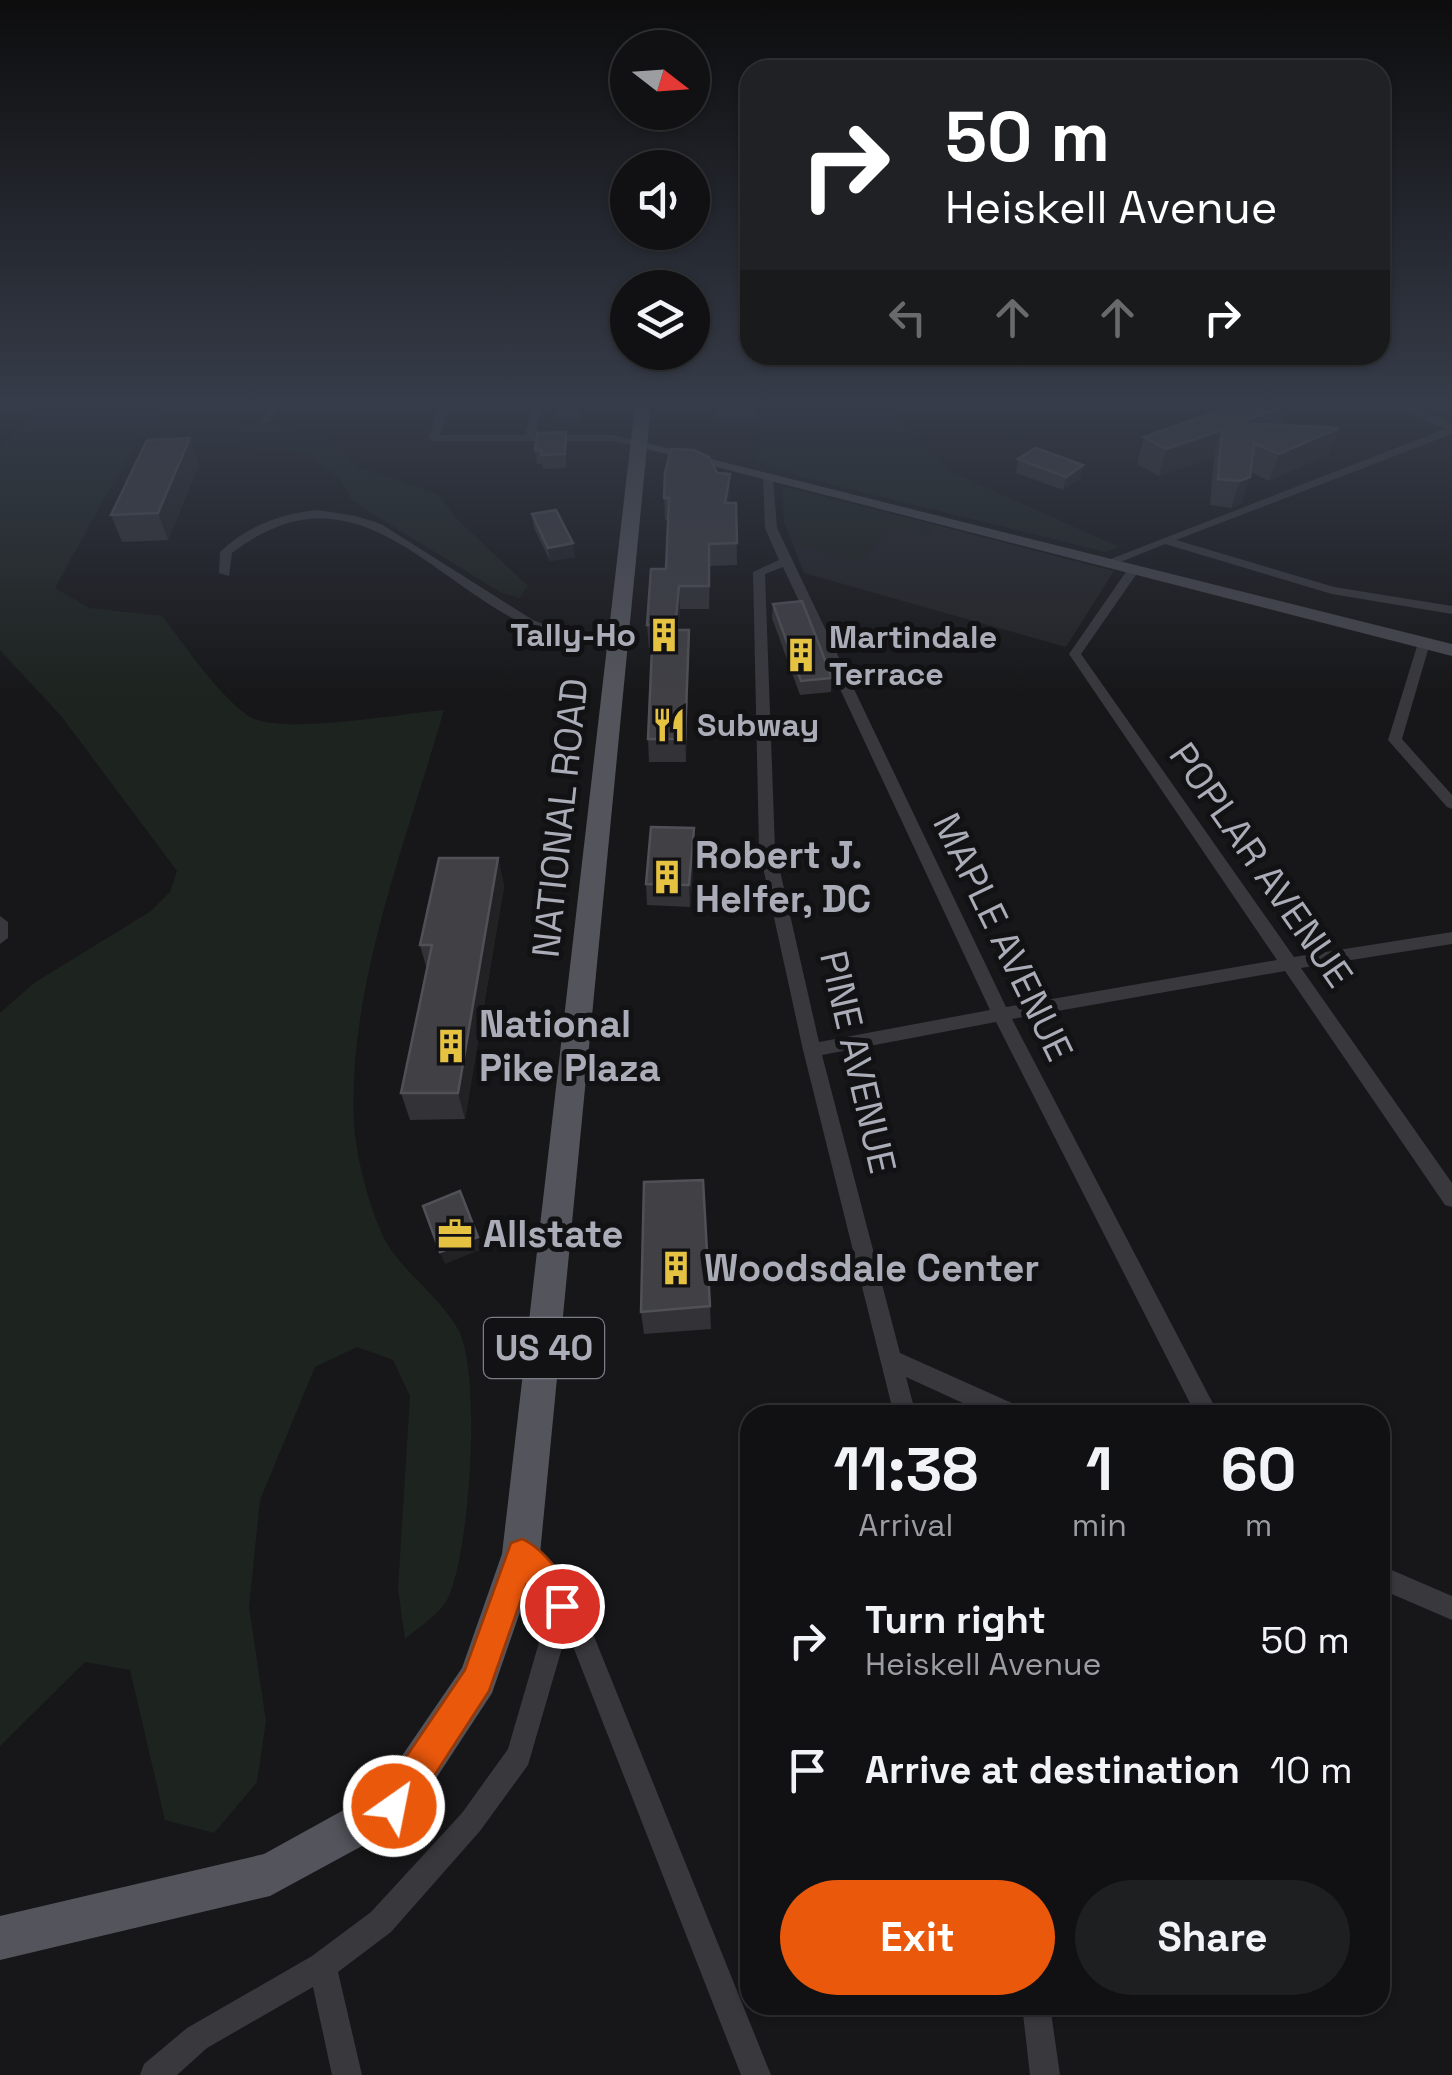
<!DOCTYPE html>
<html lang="en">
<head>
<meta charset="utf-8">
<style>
	body { margin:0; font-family:"Space Grotesk",sans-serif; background:#1e1f21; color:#f1f3f6; height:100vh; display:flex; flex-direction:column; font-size:38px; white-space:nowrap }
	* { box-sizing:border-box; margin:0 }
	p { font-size:32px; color:#9c9da0 }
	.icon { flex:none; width:55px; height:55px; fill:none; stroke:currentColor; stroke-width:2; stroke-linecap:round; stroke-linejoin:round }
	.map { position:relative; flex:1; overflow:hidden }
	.panel { position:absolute; left:740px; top:1405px; width:650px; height:610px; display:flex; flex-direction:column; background:#111113; border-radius:30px; box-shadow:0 2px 8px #0004,0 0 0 2px #303133 }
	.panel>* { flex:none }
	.banner { position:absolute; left:740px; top:60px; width:650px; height:305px; border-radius:30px; box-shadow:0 2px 8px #0004,0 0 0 2px #303133; background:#202124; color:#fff; overflow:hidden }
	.needle { width:65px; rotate:107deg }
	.fabs { position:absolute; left:610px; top:30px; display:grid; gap:20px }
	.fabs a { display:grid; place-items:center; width:100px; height:100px; border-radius:50%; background:#111113; box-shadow:0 2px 8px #0004,0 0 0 2px #303133; font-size:50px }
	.pin { position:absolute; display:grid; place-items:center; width:85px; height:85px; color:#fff; margin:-42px; border:5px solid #fff; border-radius:50%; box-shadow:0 2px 10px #0007 }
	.me { position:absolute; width:110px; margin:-55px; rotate:33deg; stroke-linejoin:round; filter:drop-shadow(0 0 8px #0008) }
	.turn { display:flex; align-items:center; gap:35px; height:210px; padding:0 40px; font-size:45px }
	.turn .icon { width:130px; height:130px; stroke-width:2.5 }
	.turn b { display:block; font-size:70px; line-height:85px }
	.lanes { display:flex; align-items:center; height:95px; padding:0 40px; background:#0003; justify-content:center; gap:50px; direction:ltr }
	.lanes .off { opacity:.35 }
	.eta { display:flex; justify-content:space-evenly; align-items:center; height:170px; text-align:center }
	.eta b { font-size:60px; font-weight:700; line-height:70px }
	.cta { display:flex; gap:20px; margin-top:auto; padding:20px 40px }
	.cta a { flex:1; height:115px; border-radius:60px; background:#ea580c; color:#fff; font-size:40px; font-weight:700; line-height:115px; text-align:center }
	.cta a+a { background:#1e1f21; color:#f1f3f6 }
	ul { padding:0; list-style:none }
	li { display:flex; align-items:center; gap:30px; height:130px; padding:0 40px }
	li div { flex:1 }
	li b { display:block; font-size:38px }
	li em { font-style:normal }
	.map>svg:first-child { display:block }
	.built { fill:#232326 }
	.green { fill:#1d231f }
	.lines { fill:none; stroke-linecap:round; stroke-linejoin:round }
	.minor { fill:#38383d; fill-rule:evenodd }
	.secondary { fill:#46474d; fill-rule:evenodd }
	.primary { fill:#54555c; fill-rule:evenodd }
	.wall { fill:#333337 }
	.shaded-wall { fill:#222225 }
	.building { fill:#404045; stroke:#505157; stroke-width:2.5 }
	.route { fill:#ea580c; stroke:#983908; stroke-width:2.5 }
	.labels { text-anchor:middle; stroke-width:10; stroke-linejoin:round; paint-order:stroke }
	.far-poi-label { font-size:32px; font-weight:bold; fill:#aaadb8; stroke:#121214; text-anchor:start }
	.shield { fill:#121214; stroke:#7c7e87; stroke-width:2.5 }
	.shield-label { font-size:35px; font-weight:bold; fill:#aaadb8 }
	.street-label { font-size:38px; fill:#aaadb8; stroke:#121214 }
	.poi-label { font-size:38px; font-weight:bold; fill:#aaadb8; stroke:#121214; text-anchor:start }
</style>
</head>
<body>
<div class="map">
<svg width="1452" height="2075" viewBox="0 0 1452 2075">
	<rect width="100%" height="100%" fill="#171719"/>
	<path class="built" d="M 783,487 L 936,525 L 1114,571 L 1066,647 L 804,573 L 784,522 Z"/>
	<path class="green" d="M 44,405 L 143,405 L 142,409 L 170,419 L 267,426 L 321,436 L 358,467 L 439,495 L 454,516 L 528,586 L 519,598 L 500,592 L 363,508 L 351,499 L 339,478 L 306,453 L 138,438 L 55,588 L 90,608 L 162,616 C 188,649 213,689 247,715 C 277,737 402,713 444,710 C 407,840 347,988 354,1124 C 356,1158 373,1227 394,1254 C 413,1279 442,1301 458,1329 C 482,1372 470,1553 448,1598 C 441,1613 418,1628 405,1639 L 398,1589 L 410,1396 L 393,1360 L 357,1347 L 315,1367 L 260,1500 L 249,1607 L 266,1721 L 257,1782 L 214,1833 L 165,1820 L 130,1670 L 85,1662 L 0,1746 L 0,1013 L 34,983 L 151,911 L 170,892 L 177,871 L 62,717 L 0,650 L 0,449 Z
		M 760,405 L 887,405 L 918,444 L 949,471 L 1119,547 L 1105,552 L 809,479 L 754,460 L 761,450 Z
		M 783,487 L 936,525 L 927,536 L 891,527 L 861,562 L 793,544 L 784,522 Z"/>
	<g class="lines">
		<path class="minor" d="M 271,405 L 281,405 L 269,423 L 261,423 L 260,421 Z
			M 440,405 L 450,405 L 440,435 L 525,435 L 533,405 L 543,405 L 535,435 L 613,435 L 645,443 L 640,446 L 613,441 L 434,441 L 429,438 Z
			M 1394,405 L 1407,405 L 1452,424 L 1452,434 L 1176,540 L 1334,587 L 1452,606 L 1452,614 L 1332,594 L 1165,544 L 1113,565 L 1103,562 L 1445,429 Z
			M 768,475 L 773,478 L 777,528 L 1006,1007 L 1277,960 L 1069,654 L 1130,566 L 1134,565 L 1140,569 L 1081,654 L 1294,957 L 1452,932 L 1452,944 L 1301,968 L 1452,1183 L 1452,1207 L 1445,1205 L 1285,971 L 1012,1019 L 1219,1415 L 1196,1415 L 996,1022 L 822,1055 L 900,1353 L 1021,1407 L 1024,1415 L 989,1415 L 906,1377 L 916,1415 L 894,1415 L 803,1050 L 759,849 L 753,572 L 779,560 L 765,528 L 763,478 ZM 783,567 L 990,1010 L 819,1042 L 775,849 L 765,574 Z
			M 317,510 L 356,516 L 381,524 L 533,620 L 560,631 L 619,635 L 625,639 L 619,643 C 598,641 571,644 551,636 C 436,595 361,454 232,553 L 229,576 L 219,573 L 220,552 C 247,526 280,514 317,510 Z
			M 1424,639 L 1430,643 L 1402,739 L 1452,795 L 1452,809 L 1447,807 L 1388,740 L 1418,643 Z
			M 0,916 L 8,922 L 8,938 L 0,944 Z
			M 522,1543 L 530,1547 L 585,1614 L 771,2075 L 741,2075 L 567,1631 L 528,1765 L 480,1831 L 391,1932 L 338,1972 L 362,2075 L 332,2075 L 313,1987 L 207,2048 L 177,2075 L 140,2075 L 144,2064 L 187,2028 L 312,1956 L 371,1912 L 462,1813 L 508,1749 L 549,1608 L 514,1563 L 510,1555 L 514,1547 Z
			M 1380,1565 L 1452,1596 L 1452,1620 L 1380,1589 Z
			M 1022,2005 L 1050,2005 L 1060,2075 L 1030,2075 Z"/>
		<path class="secondary" d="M 635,440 L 1452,644 L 1452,656 L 635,446 Z"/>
		<path class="primary" d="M 635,405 L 651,405 L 540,1554 L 492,1693 L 408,1821 L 270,1896 L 0,1960 L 0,1916 L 264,1854 L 378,1791 L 462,1668 L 502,1554 Z"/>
	</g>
	<path class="wall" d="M 557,405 L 582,405 L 579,420 L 559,420 Z
		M 716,405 L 756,405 L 756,418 L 716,418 Z
		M 1290,405 L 1283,425 L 1329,454 L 1269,481 L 1251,472 L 1241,504 L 1231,508 L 1210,505 L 1214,457 L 1159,476 L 1137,464 L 1144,437 Z
		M 566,432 L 566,468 L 543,469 L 542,464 L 537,464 L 535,450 Z
		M 1018,459 L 1083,465 L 1080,479 L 1063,490 L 1016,473 Z
		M 199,465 L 168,540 L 122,542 L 111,515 Z
		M 717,473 L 730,474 L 729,503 L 736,503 L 737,565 L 710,566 L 709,609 L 680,609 L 678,630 L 689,630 L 686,762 L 649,762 L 648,739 L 652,648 L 649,648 L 647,625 L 666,569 L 668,520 L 665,520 L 664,498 Z
		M 532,514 L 575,557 L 550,561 L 534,528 Z
		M 773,604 L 832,678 L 831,692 L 800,695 L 772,618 Z
		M 694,828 L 695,849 L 690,907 L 647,905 L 646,884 Z
		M 498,858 L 504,886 L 465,1119 L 410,1120 L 401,1093 L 427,970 L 420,945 Z
		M 710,1306 L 711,1329 L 644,1334 L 641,1312 Z"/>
	<path class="shaded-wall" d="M 1290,405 L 1281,430 L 1239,423 Z
		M 1339,428 L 1329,454 L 1269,481 L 1279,454 Z
		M 1222,430 L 1214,457 L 1159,476 L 1166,449 Z
		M 190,438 L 199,465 L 168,540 L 158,513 Z
		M 1083,465 L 1080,479 L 1063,490 L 1066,477 Z
		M 730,474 L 730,496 L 725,524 L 725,503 Z
		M 1250,477 L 1241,504 L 1231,508 L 1240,481 Z
		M 573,543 L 575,557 L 550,561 L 548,548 Z
		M 679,586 L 680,609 L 676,652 L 675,630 Z
		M 689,630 L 689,652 L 686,762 L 685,739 Z
		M 694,828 L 695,849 L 690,907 L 689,885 Z
		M 498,858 L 504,886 L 465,1119 L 458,1093 Z
		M 478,1237 L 482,1249 L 445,1264 L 440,1252 Z"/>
	<path class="building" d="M 1235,405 L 1289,405 L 1239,423 L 1339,428 L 1279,454 L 1254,443 L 1250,477 L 1240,481 L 1218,479 L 1222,430 L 1166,449 L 1144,437 Z
		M 566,432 L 565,454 L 541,455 L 541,450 L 535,450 L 537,433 Z
		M 190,438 L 158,513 L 111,515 L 147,440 Z
		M 1036,448 L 1083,465 L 1066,477 L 1018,459 Z
		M 671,449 L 694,450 L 709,457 L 717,473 L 730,474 L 725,503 L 736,503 L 737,543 L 709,544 L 709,586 L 679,586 L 675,630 L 689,630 L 685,739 L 648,739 L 653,625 L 647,625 L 651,569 L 666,569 L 669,498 L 664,498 L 665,473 Z
		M 556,510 L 573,543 L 548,548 L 532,514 Z
		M 802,601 L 832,678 L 801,681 L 773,604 Z
		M 651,827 L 694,828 L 689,885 L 646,884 Z
		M 439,858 L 498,858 L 458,1093 L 401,1093 L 432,945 L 420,945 Z
		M 703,1180 L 710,1306 L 641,1312 L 644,1182 Z
		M 460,1191 L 478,1237 L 440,1252 L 423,1206 Z"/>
	<linearGradient id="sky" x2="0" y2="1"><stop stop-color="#0d0d0e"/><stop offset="0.58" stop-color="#363c49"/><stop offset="1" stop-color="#363c49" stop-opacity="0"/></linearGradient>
	<rect width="1452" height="695" fill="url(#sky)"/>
	<path class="route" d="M 522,1539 C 544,1548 569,1583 578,1606 L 574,1617 L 562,1621 L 551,1617 L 526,1585 L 489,1691 L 406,1819 L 394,1824 L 381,1819 L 376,1806 L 381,1794 L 465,1670 L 511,1543 Z"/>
	<defs>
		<g id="building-bare" transform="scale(2.7)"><path d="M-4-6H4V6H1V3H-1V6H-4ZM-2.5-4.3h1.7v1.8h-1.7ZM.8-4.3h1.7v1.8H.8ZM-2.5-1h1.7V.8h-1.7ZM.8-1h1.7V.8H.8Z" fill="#e6c242" stroke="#121214" stroke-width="2.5" paint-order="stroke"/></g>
		<g id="restaurant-bare" transform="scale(2.7)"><path d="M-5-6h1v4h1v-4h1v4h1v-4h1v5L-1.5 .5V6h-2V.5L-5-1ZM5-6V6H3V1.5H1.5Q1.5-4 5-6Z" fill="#e6c242" stroke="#121214" stroke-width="2.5" paint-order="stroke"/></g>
		<g id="office-bare" transform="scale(2.7)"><path d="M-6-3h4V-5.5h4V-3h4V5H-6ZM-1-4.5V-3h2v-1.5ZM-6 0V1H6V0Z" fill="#e6c242" stroke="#121214" stroke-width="2.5" paint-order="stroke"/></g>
	</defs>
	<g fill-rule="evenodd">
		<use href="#building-bare" x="664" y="635"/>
		<use href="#building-bare" x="801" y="655"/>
		<use href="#restaurant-bare" x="669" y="725"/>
		<use href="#building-bare" x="667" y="877"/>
		<use href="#building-bare" x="451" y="1046"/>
		<use href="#office-bare" x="455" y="1234"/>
		<use href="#building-bare" x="676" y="1268"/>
	</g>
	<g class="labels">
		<g class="far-poi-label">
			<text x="636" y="646" text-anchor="end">Tally-Ho</text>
			<text x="829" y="648">Martindale<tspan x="829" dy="37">Terrace</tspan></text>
			<text x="697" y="736">Subway</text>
		</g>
		<rect class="shield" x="484" y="1318" width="120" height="60" rx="8"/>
		<g class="shield-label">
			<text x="544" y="1360">US 40</text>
		</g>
		<g class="street-label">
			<text transform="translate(560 818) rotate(-84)" y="13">NATIONAL ROAD</text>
			<text transform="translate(1261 865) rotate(55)" y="13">POPLAR AVENUE</text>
			<text transform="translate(1003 937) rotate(64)" y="13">MAPLE AVENUE</text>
			<text transform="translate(858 1062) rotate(77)" y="13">PINE AVENUE</text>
		</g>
		<g class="poi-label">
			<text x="695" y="868">Robert J.<tspan x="695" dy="44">Helfer, DC</tspan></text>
			<text x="479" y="1037">National<tspan x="479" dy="44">Pike Plaza</tspan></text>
			<text x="483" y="1247">Allstate</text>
			<text x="704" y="1281">Woodsdale Center</text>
		</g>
	</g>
</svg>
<div class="fabs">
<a><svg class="needle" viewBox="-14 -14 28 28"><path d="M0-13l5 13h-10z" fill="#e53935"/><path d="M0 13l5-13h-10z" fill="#9c9da0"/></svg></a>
<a><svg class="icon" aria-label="sound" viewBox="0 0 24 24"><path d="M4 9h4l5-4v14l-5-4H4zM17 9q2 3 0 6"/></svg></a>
<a><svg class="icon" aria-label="layers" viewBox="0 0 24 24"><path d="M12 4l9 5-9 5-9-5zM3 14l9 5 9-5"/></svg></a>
</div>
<div class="pin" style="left:562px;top:1606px;background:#d93025"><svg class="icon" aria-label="arrive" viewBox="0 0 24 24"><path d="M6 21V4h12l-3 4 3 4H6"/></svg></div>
<svg class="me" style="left:394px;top:1806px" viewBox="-20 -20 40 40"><circle r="17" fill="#ea580c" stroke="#fff" stroke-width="3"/><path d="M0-11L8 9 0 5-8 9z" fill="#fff"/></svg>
<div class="banner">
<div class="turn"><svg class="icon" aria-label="right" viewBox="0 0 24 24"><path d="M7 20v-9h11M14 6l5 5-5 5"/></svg><div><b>50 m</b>Heiskell Avenue</div></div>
<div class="lanes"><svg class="icon off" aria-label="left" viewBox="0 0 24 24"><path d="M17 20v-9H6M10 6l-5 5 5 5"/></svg><svg class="icon off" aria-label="ahead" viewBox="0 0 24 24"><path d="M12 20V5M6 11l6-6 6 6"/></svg><svg class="icon off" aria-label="ahead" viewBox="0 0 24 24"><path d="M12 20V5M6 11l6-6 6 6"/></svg><svg class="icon" aria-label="right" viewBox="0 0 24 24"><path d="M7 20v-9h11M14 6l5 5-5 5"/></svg></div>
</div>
<section class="panel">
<div class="eta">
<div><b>11:38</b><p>Arrival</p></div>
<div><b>1</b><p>min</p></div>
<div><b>60</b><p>m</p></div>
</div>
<ul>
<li><svg class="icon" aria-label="right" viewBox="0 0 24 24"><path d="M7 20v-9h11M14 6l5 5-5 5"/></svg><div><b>Turn right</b><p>Heiskell Avenue</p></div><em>50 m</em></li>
<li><svg class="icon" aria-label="arrive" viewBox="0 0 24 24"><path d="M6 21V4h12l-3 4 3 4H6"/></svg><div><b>Arrive at destination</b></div><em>10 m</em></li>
</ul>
<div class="cta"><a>Exit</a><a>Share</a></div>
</section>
</div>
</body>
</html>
